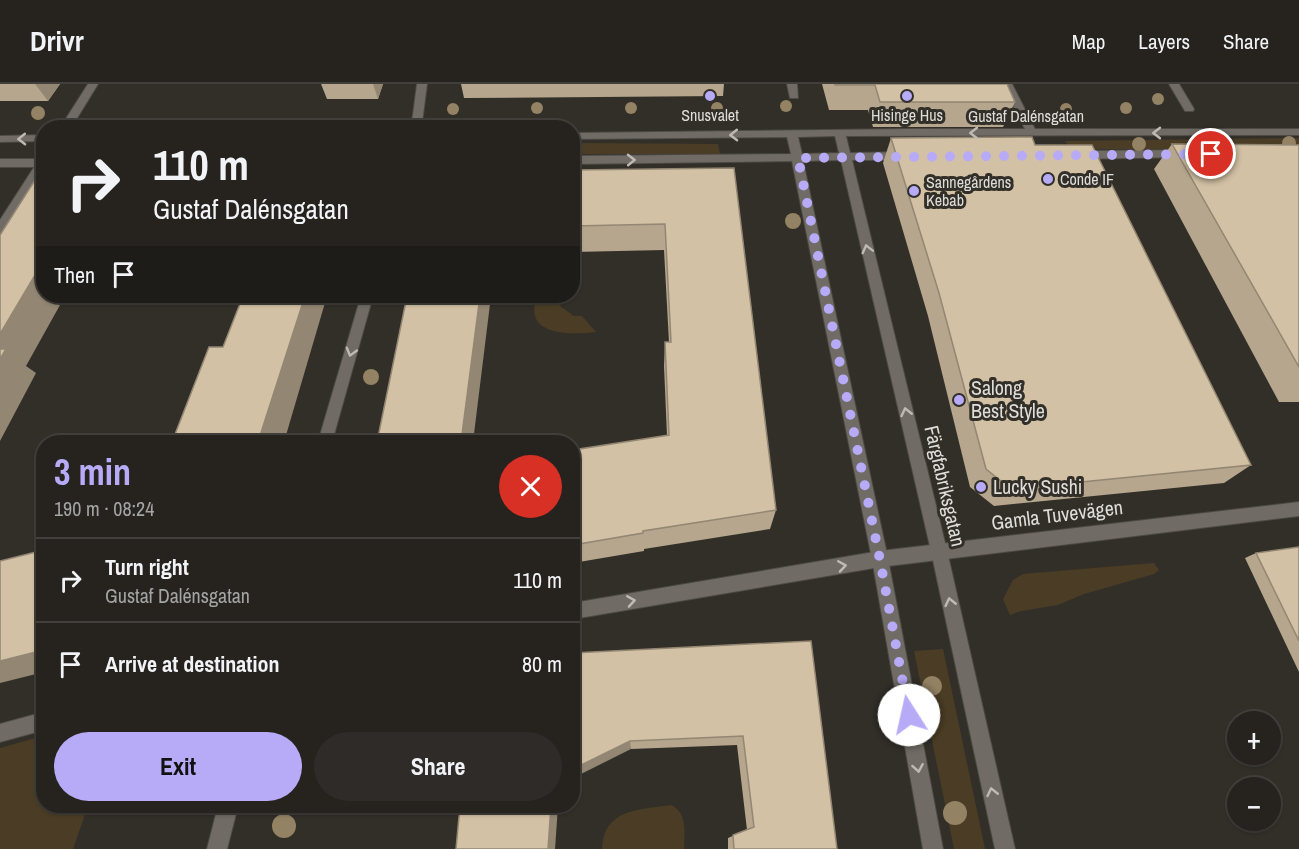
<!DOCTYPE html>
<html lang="en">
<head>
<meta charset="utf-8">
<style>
	body { margin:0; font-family:"Archivo Narrow",sans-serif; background:#2e2b28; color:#f1f3f6; height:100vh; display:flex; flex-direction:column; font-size:22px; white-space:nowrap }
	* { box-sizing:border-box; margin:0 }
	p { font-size:20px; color:#a4a4a4 }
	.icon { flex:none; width:33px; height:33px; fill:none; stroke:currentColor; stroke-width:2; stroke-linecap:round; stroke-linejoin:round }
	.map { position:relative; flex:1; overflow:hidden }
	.side { position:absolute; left:36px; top:351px; width:544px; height:378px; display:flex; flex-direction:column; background:#26231f; border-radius:24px; box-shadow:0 2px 4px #0004,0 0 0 2px #42403d }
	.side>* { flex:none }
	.top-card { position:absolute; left:36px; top:36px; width:544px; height:183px; border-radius:24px; box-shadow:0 2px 4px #0004,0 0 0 2px #42403d; background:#26231f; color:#f1f3f6; overflow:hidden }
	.tools { position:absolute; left:1227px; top:627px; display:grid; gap:12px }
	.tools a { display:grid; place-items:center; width:54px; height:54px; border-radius:50%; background:#26231f; box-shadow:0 2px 4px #0004,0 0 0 2px #42403d; font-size:30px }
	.pin { position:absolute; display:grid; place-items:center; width:51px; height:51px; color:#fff; margin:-26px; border:3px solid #fff; border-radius:50%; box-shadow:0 2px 6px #0007 }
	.me { position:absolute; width:66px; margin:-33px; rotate:350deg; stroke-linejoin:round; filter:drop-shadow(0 0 4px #0008) }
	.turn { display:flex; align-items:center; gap:21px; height:126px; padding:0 18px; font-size:27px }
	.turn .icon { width:78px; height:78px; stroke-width:2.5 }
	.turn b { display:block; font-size:42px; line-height:51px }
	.then { display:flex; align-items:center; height:57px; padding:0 18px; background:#0003; gap:12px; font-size:22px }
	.round { display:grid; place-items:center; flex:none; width:63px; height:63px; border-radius:32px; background:#2e2b28 }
	.summary { display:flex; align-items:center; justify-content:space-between; height:102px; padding:0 18px }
	h1 { font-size:36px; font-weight:700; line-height:45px; color:#b7abf7 }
	.cta { display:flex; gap:12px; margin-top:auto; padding:12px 18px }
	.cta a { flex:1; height:69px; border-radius:36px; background:#b7abf7; color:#111; font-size:24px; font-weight:700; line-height:69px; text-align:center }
	.cta a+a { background:#2e2b28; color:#f1f3f6 }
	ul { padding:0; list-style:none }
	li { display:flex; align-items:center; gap:18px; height:84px; padding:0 18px; border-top:2px solid #42403d }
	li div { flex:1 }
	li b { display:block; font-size:22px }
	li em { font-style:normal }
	header { display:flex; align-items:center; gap:36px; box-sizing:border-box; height:84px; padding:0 30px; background:#26231f; border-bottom:2px solid #42403d }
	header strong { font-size:28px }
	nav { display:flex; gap:33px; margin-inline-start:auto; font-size:21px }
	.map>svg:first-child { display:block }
	.green { fill:#4b3d25 }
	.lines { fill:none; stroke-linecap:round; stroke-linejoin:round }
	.service-casing { stroke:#4d4a46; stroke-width:2 }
	.pedestrian-casing { stroke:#4d4a46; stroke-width:2 }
	.minor-casing { stroke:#4d4a46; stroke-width:2 }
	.tertiary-casing { stroke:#4d4a46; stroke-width:2 }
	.service { fill:#706c65; fill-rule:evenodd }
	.pedestrian { fill:#706c65; fill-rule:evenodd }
	.minor { fill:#706c65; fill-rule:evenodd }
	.tertiary { fill:#706c65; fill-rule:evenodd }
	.tree { fill:#938263 }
	.wall { fill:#b5a68d }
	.shaded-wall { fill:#938773 }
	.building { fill:#d2c1a4; stroke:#938773; stroke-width:1.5 }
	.oneway { stroke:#bebbb6 }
	.route { stroke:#b7abf7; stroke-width:10; stroke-dasharray:0 18 }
	.poi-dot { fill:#b7abf7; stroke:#322f29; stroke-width:2 }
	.labels { text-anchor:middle; stroke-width:6; stroke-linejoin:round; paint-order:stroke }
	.far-poi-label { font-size:16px; fill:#dfddd9; stroke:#322f29 }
	.far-street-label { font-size:16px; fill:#dfddd9; stroke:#322f29 }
	.poi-label { font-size:20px; fill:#dfddd9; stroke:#322f29; text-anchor:start }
	.street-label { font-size:20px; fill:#dfddd9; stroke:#322f29 }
</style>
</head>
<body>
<header>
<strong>Drivr</strong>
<nav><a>Map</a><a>Layers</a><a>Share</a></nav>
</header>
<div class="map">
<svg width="1299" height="765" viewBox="0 0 1299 765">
	<rect width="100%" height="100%" fill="#322f29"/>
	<path class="green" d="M 1299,54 L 1299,65 L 1071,65 L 1065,57 Z
		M 573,59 L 718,60 L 720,70 L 573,70 Z
		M 537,212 L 563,212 L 560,216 L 560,222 L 574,232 L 582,232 L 596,248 C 570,251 522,252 537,212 Z
		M 1154,479 L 1159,486 L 1154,490 L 1084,510 L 1058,521 L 1021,527 L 1010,531 L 1003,515 L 1013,496 L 1023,490 Z
		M 943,565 L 985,765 L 954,765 L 914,567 Z
		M 43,652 L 44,722 L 88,722 L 73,765 L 0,765 L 0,664 Z
		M 671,721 C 688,729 684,748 684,765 L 602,765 C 604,724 640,726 671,721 Z"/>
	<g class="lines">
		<g class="service-casing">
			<path id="service" d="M 787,0 L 797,0 L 798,14 L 790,14 Z
				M 1002,0 L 1012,0 L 1037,49 L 1036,51 L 1028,51 Z
				M 418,28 L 423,31 L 421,44 L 410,44 L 413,31 Z"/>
		</g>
		<g class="pedestrian-casing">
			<path id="pedestrian" d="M 417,0 L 427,0 L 423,31 L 418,34 L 413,31 Z"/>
		</g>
		<g class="minor-casing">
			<path id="minor" d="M 88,0 L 98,0 L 71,44 L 60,44 Z
				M 1169,0 L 1179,0 L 1194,25 L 1193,27 L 1185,27 Z
				M 44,73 L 44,87 L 4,148 L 0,149 L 0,136 L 40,74 Z
				M 361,212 L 373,212 L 332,358 L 318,358 Z
				M 1299,418 L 1299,432 L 880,483 L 573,535 L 573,519 L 880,467 Z
				M 44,628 L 44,646 L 0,658 L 0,640 Z
				M 218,722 L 238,722 L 227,765 L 207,765 Z"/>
		</g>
		<g class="tertiary-casing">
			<path id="tertiary" d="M 909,45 L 1299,45 L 1299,51 L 846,52 L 850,69 L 903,68 L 909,72 L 903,76 L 852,76 L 947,467 L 1015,765 L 995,765 L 931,467 L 841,76 L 803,77 L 888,475 L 943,765 L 923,765 L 872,475 L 792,77 L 573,80 L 573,72 L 791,70 L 787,53 L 573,55 L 573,49 ZM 835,52 L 839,69 L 802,70 L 798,53 Z
				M 44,51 L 44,57 L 0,58 L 0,52 Z
				M 1185,66 L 1191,70 L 1189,73 L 1077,75 L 1071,71 L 1077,67 Z
				M 0,75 L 44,75 L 44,83 L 0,83 Z"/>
		</g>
		<use href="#service" class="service"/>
		<use href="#pedestrian" class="pedestrian"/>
		<use href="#minor" class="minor"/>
		<use href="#tertiary" class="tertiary"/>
	</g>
	<g class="tree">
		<circle cx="1158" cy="15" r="6"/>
		<circle cx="786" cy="22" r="6"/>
		<circle cx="537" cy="24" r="6"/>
		<circle cx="631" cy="24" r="6"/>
		<circle cx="717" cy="24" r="6"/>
		<circle cx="1126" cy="24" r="6"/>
		<circle cx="453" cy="25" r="6"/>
		<circle cx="1066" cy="25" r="6"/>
		<circle cx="38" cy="29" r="7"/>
		<circle cx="1289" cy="59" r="7"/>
		<circle cx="1139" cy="60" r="7"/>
		<circle cx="1213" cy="60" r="7"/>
		<circle cx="793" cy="137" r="8"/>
		<circle cx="371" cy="293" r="8"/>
		<circle cx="932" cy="602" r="10"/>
		<circle cx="955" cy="729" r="12"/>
		<circle cx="284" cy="742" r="12"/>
	</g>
	<path class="wall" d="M 0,0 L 60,0 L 48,17 L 0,17 Z
		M 321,0 L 383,0 L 378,15 L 327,15 Z
		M 461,0 L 724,0 L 723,12 L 464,14 Z
		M 822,0 L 1007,0 L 1015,18 L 1003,43 L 873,43 L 868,26 L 829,26 Z
		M 891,54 L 1035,61 L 1251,381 L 1224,399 L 994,422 L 970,403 L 928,232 L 883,79 Z
		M 1172,60 L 1299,61 L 1299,318 L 1279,318 L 1154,85 Z
		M 734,84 L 776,426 L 770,445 L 644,465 L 644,467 L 573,479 L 573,366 L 667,352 L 664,282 L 665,258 L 669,258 L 664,166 L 573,168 L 573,86 Z
		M 1299,463 L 1299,588 L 1245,474 L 1256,469 Z
		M 811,557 L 837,765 L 728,765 L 728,754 L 747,746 L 737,661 L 631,665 L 573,569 Z"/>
	<path class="shaded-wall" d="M 35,0 L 60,0 L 48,17 Z
		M 373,0 L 383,0 L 378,15 Z
		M 44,176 L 44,212 L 65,212 L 26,282 L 36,289 L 0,357 L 0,250 Z
		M 305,212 L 327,212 L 284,358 L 258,358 Z
		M 480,212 L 491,212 L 473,358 L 461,358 Z
		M 44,566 L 44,588 L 0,599 L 0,577 Z
		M 630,657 L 631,665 L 573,694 L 573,685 Z
		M 551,722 L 558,722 L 555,765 L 548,765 Z"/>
	<path class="building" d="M 835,0 L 1007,0 L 1015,18 L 880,18 L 875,1 L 835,1 Z
		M 1032,53 L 1035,61 L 1092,61 L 1251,381 L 1011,405 L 986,385 L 939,209 L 891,54 Z
		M 1172,60 L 1299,61 L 1299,283 Z
		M 734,84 L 776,426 L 643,447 L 643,449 L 573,461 L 573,366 L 669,351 L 665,258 L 671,258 L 665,140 L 573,142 L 573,86 Z
		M 40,88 L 44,88 L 44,176 L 0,250 L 0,151 Z
		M 243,212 L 305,212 L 258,358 L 172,358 L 209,263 L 223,263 Z
		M 407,212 L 480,212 L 461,358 L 377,358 Z
		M 0,265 L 6,265 L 0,275 Z
		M 1299,463 L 1299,557 L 1256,469 Z
		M 44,466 L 44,566 L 0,577 L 0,477 Z
		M 811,557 L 837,765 L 734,765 L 733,751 L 754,743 L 743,652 L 630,657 L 573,685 L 573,569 Z
		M 460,722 L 551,722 L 548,765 L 456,765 Z"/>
	<defs><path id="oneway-chevron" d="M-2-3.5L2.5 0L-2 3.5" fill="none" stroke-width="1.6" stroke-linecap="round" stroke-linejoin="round" transform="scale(1.5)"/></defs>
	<g class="oneway">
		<use href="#oneway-chevron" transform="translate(974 49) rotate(-180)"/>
		<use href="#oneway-chevron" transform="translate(1157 49) rotate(180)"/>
		<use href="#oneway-chevron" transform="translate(734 51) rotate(179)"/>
		<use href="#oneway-chevron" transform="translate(22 55) rotate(179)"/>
		<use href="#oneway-chevron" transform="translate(631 76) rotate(-1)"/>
		<use href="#oneway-chevron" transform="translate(867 165) rotate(-104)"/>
		<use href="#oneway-chevron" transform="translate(351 268) rotate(106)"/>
		<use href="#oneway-chevron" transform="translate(906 328) rotate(-103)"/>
		<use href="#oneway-chevron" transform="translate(842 482) rotate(-9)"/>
		<use href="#oneway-chevron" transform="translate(631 517) rotate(-9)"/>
		<use href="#oneway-chevron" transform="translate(950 518) rotate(-103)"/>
		<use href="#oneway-chevron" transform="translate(918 684) rotate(80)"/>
		<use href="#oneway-chevron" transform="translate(992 708) rotate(-103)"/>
	</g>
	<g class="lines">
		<path class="route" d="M 909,631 L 880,476 L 798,74 L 1211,70"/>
	</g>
	<g class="poi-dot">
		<circle cx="710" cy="12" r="6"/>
		<circle cx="907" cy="12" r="6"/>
		<circle cx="1048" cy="95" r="6"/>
		<circle cx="914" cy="107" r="6"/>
		<circle cx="959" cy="316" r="6"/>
		<circle cx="981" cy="403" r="6"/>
	</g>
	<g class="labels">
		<g class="far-poi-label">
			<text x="710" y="37">Snusvalet</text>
			<text x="907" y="37">Hisinge Hus</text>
			<text x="1060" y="101" text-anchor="start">Conde IF</text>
			<text x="926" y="104" text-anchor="start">Sannegårdens<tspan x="926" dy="18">Kebab</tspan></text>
		</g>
		<g class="far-street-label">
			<text x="1026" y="38">Gustaf Dalénsgatan</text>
		</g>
		<g class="poi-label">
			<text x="971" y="311">Salong<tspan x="971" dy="23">Best Style</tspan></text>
			<text x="993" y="410">Lucky Sushi</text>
		</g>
		<g class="street-label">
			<text transform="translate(945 402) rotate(77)" y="7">Färgfabriksgatan</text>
			<text transform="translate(1057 431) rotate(-7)" y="7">Gamla Tuvevägen</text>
		</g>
	</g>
</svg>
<div class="tools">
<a>+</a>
<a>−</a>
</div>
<div class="pin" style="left:1211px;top:70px;background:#d93025"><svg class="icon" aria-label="arrive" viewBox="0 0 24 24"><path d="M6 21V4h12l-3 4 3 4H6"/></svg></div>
<svg class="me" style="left:909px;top:631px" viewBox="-20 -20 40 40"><circle r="19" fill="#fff"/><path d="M0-13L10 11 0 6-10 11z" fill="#b7abf7"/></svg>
<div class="top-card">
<div class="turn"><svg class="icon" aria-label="right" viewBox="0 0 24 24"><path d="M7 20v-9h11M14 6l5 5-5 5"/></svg><div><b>110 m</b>Gustaf Dalénsgatan</div></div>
<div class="then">Then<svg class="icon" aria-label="arrive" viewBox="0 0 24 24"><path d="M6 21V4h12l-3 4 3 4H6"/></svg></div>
</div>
<section class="side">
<div class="summary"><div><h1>3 min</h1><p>190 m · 08:24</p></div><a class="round" style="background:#d93025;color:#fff"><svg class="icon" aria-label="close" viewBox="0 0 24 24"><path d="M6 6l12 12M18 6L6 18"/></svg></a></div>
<ul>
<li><svg class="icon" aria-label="right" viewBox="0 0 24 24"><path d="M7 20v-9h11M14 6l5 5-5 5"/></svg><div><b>Turn right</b><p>Gustaf Dalénsgatan</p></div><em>110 m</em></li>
<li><svg class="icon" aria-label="arrive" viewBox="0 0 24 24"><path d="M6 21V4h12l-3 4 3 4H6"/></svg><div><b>Arrive at destination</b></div><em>80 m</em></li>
</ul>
<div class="cta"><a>Exit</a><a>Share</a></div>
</section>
</div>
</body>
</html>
